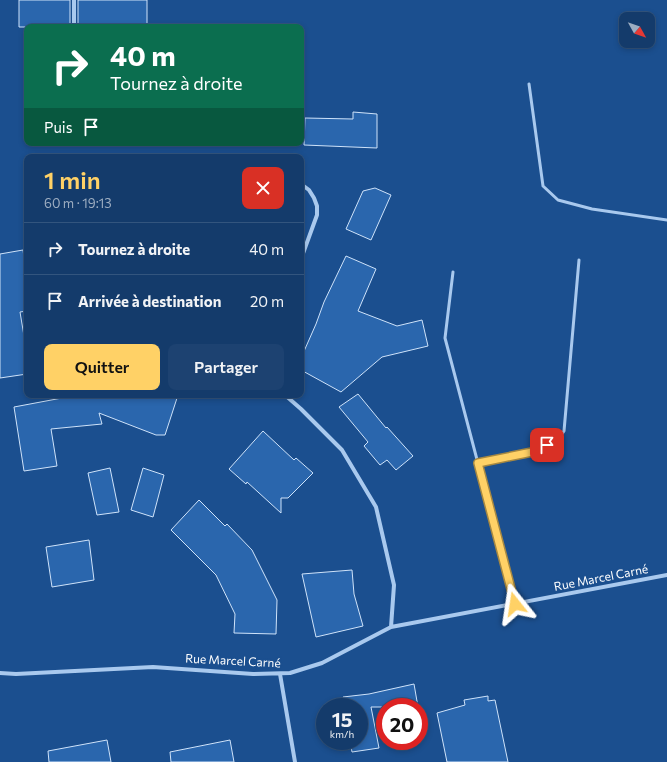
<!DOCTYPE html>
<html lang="fr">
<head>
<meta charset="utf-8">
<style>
	body { margin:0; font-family:Commissioner,sans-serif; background:#1d4271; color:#f1f3f6; height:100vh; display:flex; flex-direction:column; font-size:15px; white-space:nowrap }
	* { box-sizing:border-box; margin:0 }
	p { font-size:13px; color:#9dadc1 }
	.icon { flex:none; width:22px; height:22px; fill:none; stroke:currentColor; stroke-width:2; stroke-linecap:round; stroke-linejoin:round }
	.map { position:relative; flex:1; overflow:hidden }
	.drawer { position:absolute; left:24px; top:154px; width:280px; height:244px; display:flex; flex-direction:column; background:#143b6b; border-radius:8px; box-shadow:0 2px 6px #0003,0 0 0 1px #33557e }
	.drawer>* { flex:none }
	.top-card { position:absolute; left:24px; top:24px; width:280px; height:122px; border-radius:8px; box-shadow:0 2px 6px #0003,0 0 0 1px #33557e; background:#0b6e4f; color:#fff; overflow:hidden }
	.needle { width:26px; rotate:130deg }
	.buttons { position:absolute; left:619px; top:12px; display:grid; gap:8px }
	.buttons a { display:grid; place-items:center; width:36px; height:36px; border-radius:8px; background:#143b6b; box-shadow:0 2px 6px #0003,0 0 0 1px #33557e; font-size:20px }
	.speed { position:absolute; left:316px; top:698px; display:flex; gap:8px; font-size:20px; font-weight:700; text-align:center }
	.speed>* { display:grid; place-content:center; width:52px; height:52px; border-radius:50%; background:#143b6b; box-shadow:0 2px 6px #0003,0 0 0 1px #33557e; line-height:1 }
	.speed small { font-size:10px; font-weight:400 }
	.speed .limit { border:6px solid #d22; background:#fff; color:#111 }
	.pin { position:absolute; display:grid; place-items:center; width:34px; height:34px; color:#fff; margin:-17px; border-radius:8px; box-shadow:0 2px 6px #0006 }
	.me { position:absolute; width:44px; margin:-22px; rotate:345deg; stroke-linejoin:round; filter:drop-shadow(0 0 3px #0008) }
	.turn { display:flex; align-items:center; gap:14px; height:84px; padding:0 20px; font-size:18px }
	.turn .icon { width:52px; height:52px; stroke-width:2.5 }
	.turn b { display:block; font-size:28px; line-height:34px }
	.then { display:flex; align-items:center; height:38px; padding:0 20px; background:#0003; gap:8px; font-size:15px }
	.round { display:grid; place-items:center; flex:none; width:42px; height:42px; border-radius:8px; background:#1d4271 }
	.headline { display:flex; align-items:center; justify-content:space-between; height:68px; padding:0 20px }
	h1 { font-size:24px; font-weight:600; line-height:30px; color:#ffd166 }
	.cta { display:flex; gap:8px; margin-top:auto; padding:8px 20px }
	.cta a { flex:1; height:46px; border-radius:8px; background:#ffd166; color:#111; font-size:16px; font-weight:600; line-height:46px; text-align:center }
	.cta a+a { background:#1d4271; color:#f1f3f6 }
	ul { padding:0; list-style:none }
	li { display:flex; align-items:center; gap:12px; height:52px; padding:0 20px; border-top:1px solid #33557e }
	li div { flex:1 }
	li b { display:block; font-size:15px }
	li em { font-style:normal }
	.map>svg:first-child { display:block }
	.building { fill:#2a66ad; stroke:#cfe3fa }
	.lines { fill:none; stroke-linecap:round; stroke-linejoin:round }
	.lane { stroke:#a9c9ee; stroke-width:3 }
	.street { stroke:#a9c9ee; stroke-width:4 }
	.route-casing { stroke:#a68842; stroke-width:10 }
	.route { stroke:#ffd166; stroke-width:7 }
	.labels { text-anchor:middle; stroke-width:4; stroke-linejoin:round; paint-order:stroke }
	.street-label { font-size:12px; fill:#fff; stroke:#1b4f8f }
</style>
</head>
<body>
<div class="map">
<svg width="667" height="762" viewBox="0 0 667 762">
	<rect width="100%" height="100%" fill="#1b4f8f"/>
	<path class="building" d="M 19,0 L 70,0 L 70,27 L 19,27 Z
		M 78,0 L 147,0 L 147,27 L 78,27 Z
		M 353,112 L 377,114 L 377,148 L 304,145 L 305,118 L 353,119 Z
		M 375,188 L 391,195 L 371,240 L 346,229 L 363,191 Z
		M 23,250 L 27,279 L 27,311 L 20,312 L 27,354 L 27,374 L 0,378 L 0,254 Z
		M 346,256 L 376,269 L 358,311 L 397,326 L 422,320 L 428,346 L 382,357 L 341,392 L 301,370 L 301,358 L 316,324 L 324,302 Z
		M 358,394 L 386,428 L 387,427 L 413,456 L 396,470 L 387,460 L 380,465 L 364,446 L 368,442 L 339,407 Z
		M 58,395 L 178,395 L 165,435 L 156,435 L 99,413 L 102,424 L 51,429 L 57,466 L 24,471 L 14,407 L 62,398 L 58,397 Z
		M 263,431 L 294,460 L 296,458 L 313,473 L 288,498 L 281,498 L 281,513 L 247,482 L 246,484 L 229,469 Z
		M 110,468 L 119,512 L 97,515 L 88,473 Z
		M 143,468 L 164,475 L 153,517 L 131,510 Z
		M 199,500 L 225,526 L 227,524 L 252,550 L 277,600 L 276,634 L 234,633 L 235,614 L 216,575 L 171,530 Z
		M 89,540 L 94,580 L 52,587 L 46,547 Z
		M 352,570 L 354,594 L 363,626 L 316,637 L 302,574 Z
		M 414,684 L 418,707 L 371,707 L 379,748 L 352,752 L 350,741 L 359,741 L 359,707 L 344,707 L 343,697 L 369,694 Z
		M 488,696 L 488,701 L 495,700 L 508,762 L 447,762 L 437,713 L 465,705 L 464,700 Z
		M 107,740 L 111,762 L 49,762 L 48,751 Z
		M 230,740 L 234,762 L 171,762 L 170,752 Z"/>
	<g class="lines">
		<path class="lane" d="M 529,84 L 543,186 L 558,200 L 592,209 L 667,220
			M 453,272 L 445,338 L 515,604
			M 478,463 L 537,451 L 558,440 L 564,431 L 579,260"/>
		<path class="street" d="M 74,0 L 74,27
			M 301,184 L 309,190 L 314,198 L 317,206 L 317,215 L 301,259
			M 285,395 L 301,409 L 342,450 L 376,507 L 394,585 L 391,627
			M 0,673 L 16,674 L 153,667 L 253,674 L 290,673 L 322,663 L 391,627 L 667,575
			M 280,674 L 295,762"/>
	</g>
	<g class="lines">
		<g class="route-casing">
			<path id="route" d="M 515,604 L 478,463 L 537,451 L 547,445"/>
		</g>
		<use href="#route" class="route"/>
	</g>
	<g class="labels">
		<g class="street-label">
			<text transform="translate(601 578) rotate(-11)" y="4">Rue Marcel Carné</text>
			<text transform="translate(233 661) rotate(3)" y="4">Rue Marcel Carné</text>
		</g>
	</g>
</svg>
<div class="buttons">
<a><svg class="needle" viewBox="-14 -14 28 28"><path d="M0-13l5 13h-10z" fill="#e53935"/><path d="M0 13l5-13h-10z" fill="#9dadc1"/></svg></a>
</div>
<div class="speed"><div>15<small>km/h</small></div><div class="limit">20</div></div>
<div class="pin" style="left:547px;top:445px;background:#d93025"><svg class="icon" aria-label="arrive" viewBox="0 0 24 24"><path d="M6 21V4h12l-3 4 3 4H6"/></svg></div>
<svg class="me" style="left:515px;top:604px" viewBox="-20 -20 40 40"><path d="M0-17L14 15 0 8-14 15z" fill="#ffd166" stroke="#fff" stroke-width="4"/></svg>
<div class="top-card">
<div class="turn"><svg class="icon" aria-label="right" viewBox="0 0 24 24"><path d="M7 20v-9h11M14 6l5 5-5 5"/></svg><div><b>40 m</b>Tournez à droite</div></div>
<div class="then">Puis<svg class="icon" aria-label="arrive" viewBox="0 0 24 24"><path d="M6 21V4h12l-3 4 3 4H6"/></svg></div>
</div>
<section class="drawer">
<div class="headline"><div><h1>1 min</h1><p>60 m · 19:13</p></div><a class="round" style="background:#d93025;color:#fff"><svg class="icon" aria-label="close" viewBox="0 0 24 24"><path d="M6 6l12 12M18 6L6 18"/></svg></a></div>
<ul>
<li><svg class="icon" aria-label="right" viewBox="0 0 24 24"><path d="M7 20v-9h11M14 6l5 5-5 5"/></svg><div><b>Tournez à droite</b></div><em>40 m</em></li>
<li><svg class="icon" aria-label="arrive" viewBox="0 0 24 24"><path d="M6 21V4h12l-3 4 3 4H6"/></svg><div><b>Arrivée à destination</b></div><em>20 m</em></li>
</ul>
<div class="cta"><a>Quitter</a><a>Partager</a></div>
</section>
</div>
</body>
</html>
